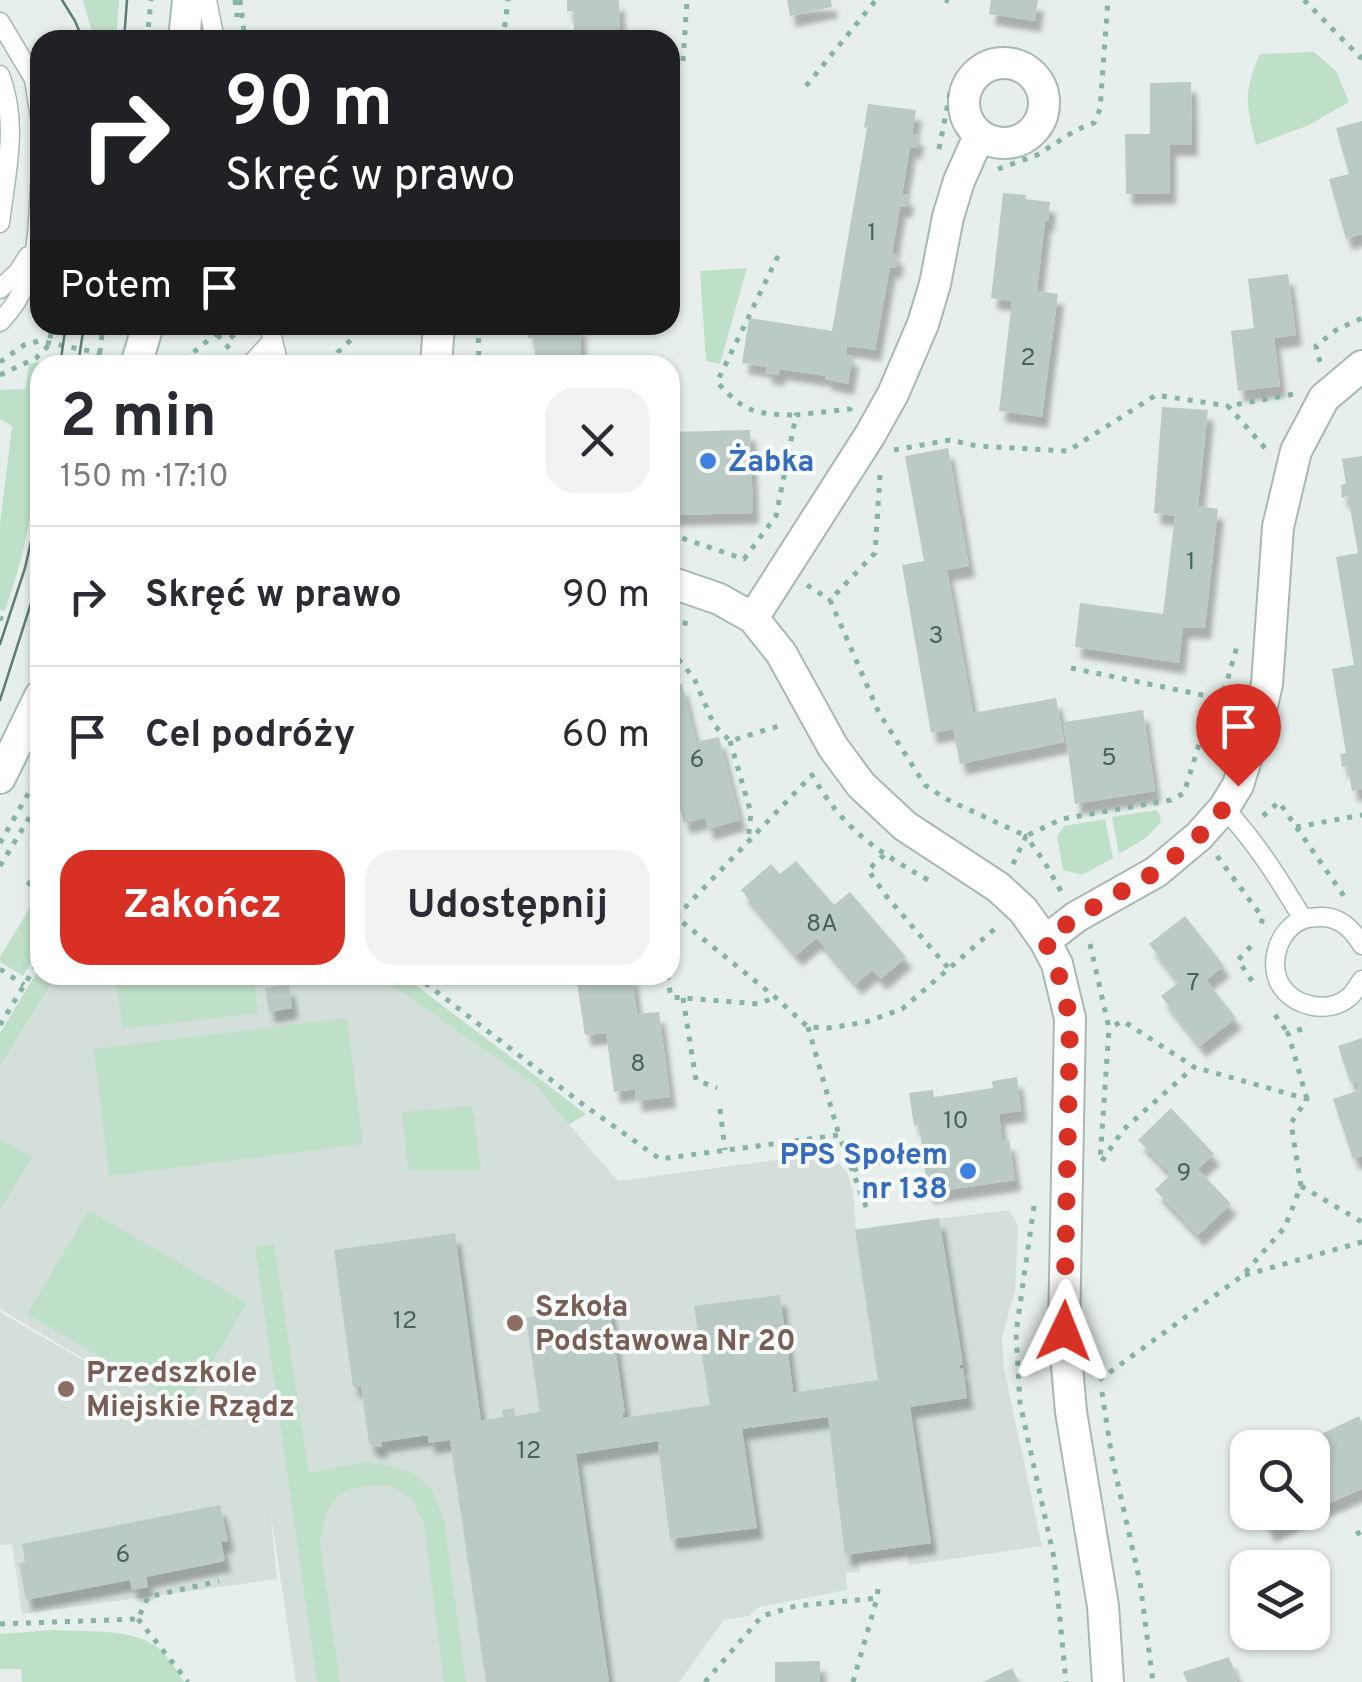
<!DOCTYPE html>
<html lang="pl">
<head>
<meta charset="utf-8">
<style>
	body { margin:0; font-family:Overpass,sans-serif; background:#f2f2f3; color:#2b2b33; height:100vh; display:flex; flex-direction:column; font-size:38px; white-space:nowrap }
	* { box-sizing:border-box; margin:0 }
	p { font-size:32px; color:#7c7c81 }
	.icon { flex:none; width:55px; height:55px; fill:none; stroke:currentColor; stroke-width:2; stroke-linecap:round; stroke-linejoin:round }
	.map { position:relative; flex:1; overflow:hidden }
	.side { position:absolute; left:30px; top:355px; width:650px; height:630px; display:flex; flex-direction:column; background:#fff; border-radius:30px; box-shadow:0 2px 8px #0004 }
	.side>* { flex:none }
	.banner { position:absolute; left:30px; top:30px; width:650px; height:305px; border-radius:30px; box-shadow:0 2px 8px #0004; background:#202124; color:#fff; overflow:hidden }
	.controls { position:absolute; left:1230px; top:1430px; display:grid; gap:20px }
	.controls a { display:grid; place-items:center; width:100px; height:100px; border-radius:20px; background:#fff; box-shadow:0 2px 8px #0004; font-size:50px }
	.pin { position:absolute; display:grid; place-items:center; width:85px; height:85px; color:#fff; margin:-102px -42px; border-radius:50% 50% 50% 0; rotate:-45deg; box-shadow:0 0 10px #0007 }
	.pin .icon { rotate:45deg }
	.me { position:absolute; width:110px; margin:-55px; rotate:2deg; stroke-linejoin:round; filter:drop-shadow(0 0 8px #0008) }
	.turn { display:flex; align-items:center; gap:35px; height:210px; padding:0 30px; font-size:45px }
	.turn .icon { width:130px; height:130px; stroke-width:2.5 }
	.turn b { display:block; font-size:70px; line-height:85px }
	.then { display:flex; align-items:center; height:95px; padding:0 30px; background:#0003; gap:20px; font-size:38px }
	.round { display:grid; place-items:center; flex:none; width:105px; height:105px; border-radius:30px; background:#f2f2f3 }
	.summary { display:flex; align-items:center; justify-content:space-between; height:170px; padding:0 30px }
	h1 { font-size:60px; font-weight:700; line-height:75px }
	.primary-button { display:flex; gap:20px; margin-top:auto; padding:20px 30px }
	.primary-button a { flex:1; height:115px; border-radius:30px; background:#d93025; color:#fff; font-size:40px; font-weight:700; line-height:115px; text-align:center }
	.primary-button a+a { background:#f2f2f3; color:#2b2b33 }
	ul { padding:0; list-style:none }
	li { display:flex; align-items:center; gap:30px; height:140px; padding:0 30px; border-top:2px solid #e1e1e2 }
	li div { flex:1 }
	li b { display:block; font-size:38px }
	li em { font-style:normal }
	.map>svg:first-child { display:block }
	.built { fill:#d4dfda }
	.green { fill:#bfe0c8 }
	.building { fill:#bbcac4; filter:url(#shadow) }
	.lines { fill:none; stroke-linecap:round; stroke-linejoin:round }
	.lane-casing { stroke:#a8b8b2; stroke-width:21 }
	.street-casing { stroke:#a8b8b2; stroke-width:34 }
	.secondary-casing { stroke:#a4bbb3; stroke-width:34 }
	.path { stroke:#86b3a5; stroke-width:5; stroke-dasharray:5 8; stroke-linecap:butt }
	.lane { stroke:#fff; stroke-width:18 }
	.street { stroke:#fff; stroke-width:30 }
	.secondary { stroke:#fff; stroke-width:30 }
	.tram { stroke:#5f7d75; stroke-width:2.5 }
	.route { stroke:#d93025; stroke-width:18; stroke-dasharray:0 32.4 }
	.shop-dot { fill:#3f7fe0; stroke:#f7fbf9; stroke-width:4 }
	.education-dot { fill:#8d6e63; stroke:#f7fbf9; stroke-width:4 }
	.labels { text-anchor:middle; stroke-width:8; stroke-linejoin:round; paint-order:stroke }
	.number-label { font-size:25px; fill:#4a645c }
	.shop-label { font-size:30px; font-weight:bold; fill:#366cbe; stroke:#f7fbf9; text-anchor:start }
	.education-label { font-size:30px; font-weight:bold; fill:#785e54; stroke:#f7fbf9; text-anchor:start }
</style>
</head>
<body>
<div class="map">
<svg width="1362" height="1682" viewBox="0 0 1362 1682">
	<defs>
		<filter id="shadow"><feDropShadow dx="6" dy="11" stdDeviation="2.5" flood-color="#0004"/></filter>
	</defs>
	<rect width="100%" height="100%" fill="#e6efeb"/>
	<path class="built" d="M 57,975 L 377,975 L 535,1085 L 618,1181 L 813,1155 L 839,1164 L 848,1174 L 853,1191 L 856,1229 L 1010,1210 L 1018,1226 L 1015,1291 L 1002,1337 L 1004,1369 L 1042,1546 L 909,1565 L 907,1555 L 859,1562 L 860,1572 L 846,1573 L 847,1590 L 759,1607 L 749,1616 L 724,1620 L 679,1682 L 296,1682 L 270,1508 L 277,1579 L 22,1614 L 12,1544 L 0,1545 L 0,1312 L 264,1466 L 0,1309 L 0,1066 Z"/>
	<path class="green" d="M 83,0 L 119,0 L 116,40 L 94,40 Z
		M 1314,52 L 1336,71 L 1349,102 L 1309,125 L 1256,145 C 1246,105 1243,92 1260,54 Z
		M 747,268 L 720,364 L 706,361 L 700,271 Z
		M 55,360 L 54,365 L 40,365 L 39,476 L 21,560 L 5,611 L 0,610 L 0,525 L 12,426 L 0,419 L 0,390 L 26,389 L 29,364 Z
		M 1156,810 L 1160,815 L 1161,822 L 1147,837 L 1119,854 L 1112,817 Z
		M 1105,819 L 1113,858 L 1082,875 L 1063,870 L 1057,836 L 1064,826 Z
		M 38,894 L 40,895 L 40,948 L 23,976 L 0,962 L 0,957 Z
		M 40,967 L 40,975 L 57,975 L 0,1066 L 0,1033 Z
		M 116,975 L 253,975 L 258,1013 L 122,1029 Z
		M 377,975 L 402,975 L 586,1114 L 569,1125 L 535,1085 Z
		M 347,1018 L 363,1144 L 109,1176 L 94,1049 Z
		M 472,1106 L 481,1170 L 408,1170 L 402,1112 Z
		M 0,1139 L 32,1157 L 0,1210 Z
		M 89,1210 L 247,1303 L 186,1407 L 27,1314 Z
		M 274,1244 L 309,1473 L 364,1462 L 391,1466 L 414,1474 L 432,1490 L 444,1519 L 466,1682 L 444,1682 L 424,1524 L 412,1499 L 389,1485 L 366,1485 L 339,1494 L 326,1512 L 320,1543 L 340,1682 L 317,1682 L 255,1247 Z
		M 52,1630 C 81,1632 130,1628 154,1645 C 166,1652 176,1671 184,1682 L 22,1682 L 21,1669 L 0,1669 L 0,1634 Z"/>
	<path class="building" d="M 567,0 L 619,0 L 620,40 L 574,40 L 574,11 L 567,11 Z
		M 787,0 L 831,0 L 832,7 L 790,16 Z
		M 991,0 L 1038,0 L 1035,21 L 989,14 Z
		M 1191,82 L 1192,145 L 1170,145 L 1170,193 L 1126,194 L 1125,134 L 1150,134 L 1150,83 Z
		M 868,104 L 916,110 L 912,134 L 918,135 L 916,148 L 910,147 L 902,194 L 908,195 L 906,207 L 900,206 L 892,253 L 898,255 L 896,268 L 890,267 L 875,350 L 847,346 L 846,355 L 853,355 L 848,384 L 825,379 L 826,376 L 780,369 L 778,375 L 765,373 L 767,367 L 742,363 L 749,318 L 832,331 L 867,128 L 864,127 Z
		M 1362,121 L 1362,234 L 1346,239 L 1329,179 L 1349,174 L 1336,128 Z
		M 1003,193 L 1026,195 L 1025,199 L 1050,202 L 1048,221 L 1045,221 L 1037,291 L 1058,294 L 1042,417 L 999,411 L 1012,301 L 991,298 Z
		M 1288,274 L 1296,335 L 1274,338 L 1280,386 L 1238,391 L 1231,331 L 1254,328 L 1248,279 Z
		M 528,325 L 580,325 L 581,365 L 535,365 L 535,338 L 528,338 Z
		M 1162,407 L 1208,410 L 1198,506 L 1218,509 L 1205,628 L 1183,627 L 1179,663 L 1075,647 L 1080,603 L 1163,614 L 1175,516 L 1154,513 Z
		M 750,430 L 753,513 L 672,515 L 670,432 Z
		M 948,448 L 969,566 L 947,570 L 973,713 L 1056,698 L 1064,742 L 960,764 L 953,729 L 931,733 L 902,565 L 924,561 L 905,456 Z
		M 1362,456 L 1362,789 L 1352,791 L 1348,766 L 1342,767 L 1340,754 L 1346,753 L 1332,669 L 1354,665 L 1336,557 L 1358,553 L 1348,496 L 1342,498 L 1341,485 L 1346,484 L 1342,459 Z
		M 682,684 L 696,742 L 719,737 L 740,820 L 708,829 L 705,818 L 684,823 L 670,774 L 670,687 Z
		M 1143,710 L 1155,791 L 1075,804 L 1064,722 Z
		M 796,861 L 834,905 L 850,892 L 906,957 L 881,979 L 872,970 L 856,984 L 817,938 L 796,955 L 741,890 L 771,864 L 780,874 Z
		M 1185,916 L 1224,966 L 1206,980 L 1236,1018 L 1200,1046 L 1161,996 L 1179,982 L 1149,944 Z
		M 576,975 L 632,975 L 637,1014 L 659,1012 L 670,1097 L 636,1101 L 635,1089 L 614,1092 L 606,1033 L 585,1035 Z
		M 289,985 L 292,1008 L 269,1012 L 265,988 Z
		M 1362,1038 L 1362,1156 L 1353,1159 L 1333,1099 L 1359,1090 L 1356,1080 L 1350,1082 L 1338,1046 Z
		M 1017,1077 L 1021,1111 L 999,1114 L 1002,1141 L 1009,1140 L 1015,1180 L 928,1193 L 919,1125 L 914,1126 L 909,1093 L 933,1090 L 934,1097 L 993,1088 L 992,1081 Z
		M 1171,1108 L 1214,1154 L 1198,1169 L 1231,1204 L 1198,1235 L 1155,1190 L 1171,1174 L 1138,1140 Z
		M 939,1218 L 958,1333 L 963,1365 L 960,1365 L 960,1369 L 963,1368 L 967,1398 L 910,1407 L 931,1543 L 845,1555 L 828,1417 L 742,1429 L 757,1528 L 670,1539 L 658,1444 L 659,1441 L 576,1454 L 609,1682 L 486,1682 L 450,1440 L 429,1443 L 428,1435 L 381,1442 L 382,1447 L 373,1447 L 372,1444 L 369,1444 L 361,1386 L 353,1387 L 334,1250 L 455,1233 L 481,1421 L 503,1417 L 502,1410 L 514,1408 L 515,1416 L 540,1412 L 526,1318 L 609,1305 L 625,1414 L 623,1414 L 623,1418 L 710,1405 L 694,1306 L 780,1295 L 793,1390 L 791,1393 L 878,1380 L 855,1230 Z
		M 1359,1416 L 1362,1423 L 1362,1489 L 1312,1511 L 1312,1448 L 1292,1448 Z
		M 220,1505 L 228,1541 L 221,1542 L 225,1561 L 146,1577 L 148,1587 L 132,1590 L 130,1580 L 26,1600 L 19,1564 L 25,1562 L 22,1544 Z
		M 1260,1512 L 1310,1512 L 1269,1532 Z
		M 1229,1657 L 1238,1679 L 1236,1682 L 1187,1682 L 1183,1672 Z
		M 820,1661 L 820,1682 L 775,1682 L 775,1662 Z
		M 1012,1668 L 1019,1682 L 983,1682 Z"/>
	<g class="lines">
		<g class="lane-casing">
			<path id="lane" d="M 207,0 L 215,40
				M 0,22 L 34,79 L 40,117
				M 0,75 C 19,124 6,172 0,223
				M 0,289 L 18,272 L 28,256
				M 0,322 C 39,282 37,237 40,185
				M 269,325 L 279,365
				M 250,365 L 272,341
				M 1224,808 C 1256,842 1279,879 1303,919
				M 1362,945 C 1352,929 1340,916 1319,917 C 1314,918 1309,917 1304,919 C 1279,928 1268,962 1280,984 C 1293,1007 1328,1014 1348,998 C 1354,994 1358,985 1362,980"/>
		</g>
		<g class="street-casing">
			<path id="street" d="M964 103a40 40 0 1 1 80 0a40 40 0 1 1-80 0Z
				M 436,365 L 439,325
				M 670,582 L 719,599 L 753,618 L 781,653 L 833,747 L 861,785 L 905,826 L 998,887 L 1023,910 L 1045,941 L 1057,964 L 1070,1018 L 1064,1331 L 1071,1412 L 1103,1606 L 1108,1682
				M 753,618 L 870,435 L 893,394 L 923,324 L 935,284 L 948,217 L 959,181 L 979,136
				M 1045,941 L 1076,917 L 1156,872 L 1199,836 L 1224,808 L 1238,785 L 1259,718 L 1267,684 L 1278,527 L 1296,451 L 1324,398 L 1362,366"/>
		</g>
		<g class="secondary-casing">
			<path id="secondary" d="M 184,40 L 188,0
				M 136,365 L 148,325
				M 0,778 L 40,696"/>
		</g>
		<path class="path" d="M 235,0 L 237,17
			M 240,0 L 245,40
			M 945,0 L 949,1
			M 1304,0 L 1362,59
			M 147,40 L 151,0
			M 503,40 L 508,0
			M 683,61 L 687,0
			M 806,86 L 876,0
			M 939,149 L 951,88
			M 998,169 L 1037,155 L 1076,130 L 1094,123 L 1100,109 L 1108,0
			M 778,256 L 717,382 C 745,413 755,414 796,415
			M 209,325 L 233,353
			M 222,325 L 239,344
			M 478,325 L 479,365
			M 100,353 L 103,325
			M 0,362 L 24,345 L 39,341 L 110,355
			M 170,362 L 189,356 L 217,333
			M 1320,362 L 1316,346 L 1336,330 L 1362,318
			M 333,365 L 338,352 L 355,336
			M 0,375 L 36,358 L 49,345 L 52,325
			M 1265,448 L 1228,406 L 1294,394
			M 894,450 L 950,440 L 977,446 L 1068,451 L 1156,395 L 1228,406
			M 880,475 L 875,553 L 830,600 L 879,713 L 925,785 L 946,799 L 1026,836 L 1062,819 L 1171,800 L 1184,793 L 1205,725 L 1222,699 L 1237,646
			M 670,534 L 744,559 L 776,516 L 796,415 L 850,409 L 852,406
			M 807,585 L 830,600
			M 0,618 L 3,619
			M 670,620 L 694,625
			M 31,627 L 40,628
			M 670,649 L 694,678 L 714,725 L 730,741 L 785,724
			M 1071,668 L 1222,699
			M 730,741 L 751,813 L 748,840
			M 1263,816 L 1279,802 L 1346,899
			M 1296,827 L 1362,815
			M 0,843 L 40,773
			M 884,855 L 868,870 L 887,897 L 950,970
			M 1217,856 L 1263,918 L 1261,924
			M 1013,864 L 1026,836 L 1045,863 L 1062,893
			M 0,866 L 40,800
			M 928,880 C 875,850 843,829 812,775 L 676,917 L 775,997 L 808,1027 L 828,1028 L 866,1022 L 902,1009 L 998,926
			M 27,882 L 40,891
			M 670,912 L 676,917 L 670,922
			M 1090,944 L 1109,1028 L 1100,1161
			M 0,969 L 24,985
			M 415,975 L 581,1103 L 660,1159 L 839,1135 L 868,1212
			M 667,975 L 671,997 L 759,1004 L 775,997
			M 1252,981 L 1238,960 L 1254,943
			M 683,998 L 696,1080 L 717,1088
			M 1275,1015 L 1288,1033
			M 0,1025 L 40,959
			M 808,1027 L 839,1135
			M 1302,1029 L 1288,1033 L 1307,1099
			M 720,1109 L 725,1150
			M 1102,1161 L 1123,1130 L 1194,1067 L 1123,1021 L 1109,1028
			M 853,1170 L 892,1159
			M 1301,1186 L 1362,1222
			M 1034,1206 L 1016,1333 L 1020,1403 L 1054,1558 L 1066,1682
			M 1245,1275 L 1362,1242
			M 1099,1380 L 1242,1276 L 1285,1227 L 1301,1186 L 1291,1123 L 1307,1099 L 1194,1067
			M 1102,1392 L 1112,1458 L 1140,1582 L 1153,1682
			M 1357,1531 L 1362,1539
			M 138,1619 L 188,1682
			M 0,1624 L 138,1619 L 148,1597 L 219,1581
			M 705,1682 L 762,1616 L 796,1606 L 877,1598 L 879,1581
			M 853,1682 L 877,1598"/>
		<use href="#lane" class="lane"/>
		<use href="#street" class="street"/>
		<use href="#secondary" class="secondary"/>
		<path class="tram" d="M 62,0 L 75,21 L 83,40
			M 124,40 L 127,0
			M 60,365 L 66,325
			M 78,365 L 84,325
			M 0,644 L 25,568 L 40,502
			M 0,700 L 40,575"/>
	</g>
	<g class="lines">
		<path class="route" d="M 1064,1331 L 1070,1018 L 1056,964 L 1045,941 L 1076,917 L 1156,872 L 1199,836 L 1224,808 L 1238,786"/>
	</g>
	<g class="shop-dot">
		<circle cx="708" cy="461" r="10"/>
		<circle cx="968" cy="1171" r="10"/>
	</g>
	<g class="education-dot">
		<circle cx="515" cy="1323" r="10"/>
		<circle cx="66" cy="1389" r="10"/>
	</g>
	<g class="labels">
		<g class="number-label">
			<text x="872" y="240">1</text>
			<text x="1028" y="365">2</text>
			<text x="1191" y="569">1</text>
			<text x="936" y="643">3</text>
			<text x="1109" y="765">5</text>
			<text x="697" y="767">6</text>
			<text x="822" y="931">8A</text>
			<text x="1193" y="990">7</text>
			<text x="638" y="1071">8</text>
			<text x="956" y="1128">10</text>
			<text x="1184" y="1180">9</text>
			<text x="405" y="1328">12</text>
			<text x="529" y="1458">12</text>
			<text x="123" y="1562">6</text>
		</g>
		<g class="shop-label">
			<text x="728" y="471">Żabka</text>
			<text x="948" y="1164" text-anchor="end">PPS Społem<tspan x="948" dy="34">nr 138</tspan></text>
		</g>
		<g class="education-label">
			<text x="535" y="1316">Szkoła<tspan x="535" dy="34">Podstawowa Nr 20</tspan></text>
			<text x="86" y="1382">Przedszkole<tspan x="86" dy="34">Miejskie Rządz</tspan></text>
		</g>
	</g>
</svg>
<div class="controls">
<a><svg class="icon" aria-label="search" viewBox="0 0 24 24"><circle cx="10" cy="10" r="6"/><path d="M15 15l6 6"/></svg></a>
<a><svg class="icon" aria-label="layers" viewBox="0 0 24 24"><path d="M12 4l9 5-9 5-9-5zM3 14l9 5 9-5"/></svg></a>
</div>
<div class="pin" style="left:1238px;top:786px;background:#d93025"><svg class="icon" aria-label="arrive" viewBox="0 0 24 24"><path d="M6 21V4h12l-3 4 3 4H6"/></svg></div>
<svg class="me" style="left:1064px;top:1331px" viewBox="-20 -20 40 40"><path d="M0-17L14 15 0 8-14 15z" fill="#d93025" stroke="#fff" stroke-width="4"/></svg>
<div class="banner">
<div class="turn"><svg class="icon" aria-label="right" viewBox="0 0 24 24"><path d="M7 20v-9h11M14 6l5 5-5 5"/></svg><div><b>90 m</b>Skręć w prawo</div></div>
<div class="then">Potem<svg class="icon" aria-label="arrive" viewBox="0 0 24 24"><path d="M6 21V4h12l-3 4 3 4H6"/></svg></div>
</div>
<section class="side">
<div class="summary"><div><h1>2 min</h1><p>150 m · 17:10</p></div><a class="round"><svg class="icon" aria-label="close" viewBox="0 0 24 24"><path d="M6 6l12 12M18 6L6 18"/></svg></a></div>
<ul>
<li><svg class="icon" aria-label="right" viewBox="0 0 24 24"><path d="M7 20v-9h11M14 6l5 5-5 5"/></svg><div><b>Skręć w prawo</b></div><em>90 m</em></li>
<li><svg class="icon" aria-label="arrive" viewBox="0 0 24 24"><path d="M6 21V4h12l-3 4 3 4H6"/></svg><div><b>Cel podróży</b></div><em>60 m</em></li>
</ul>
<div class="primary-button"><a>Zakończ</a><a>Udostępnij</a></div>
</section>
</div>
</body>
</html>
